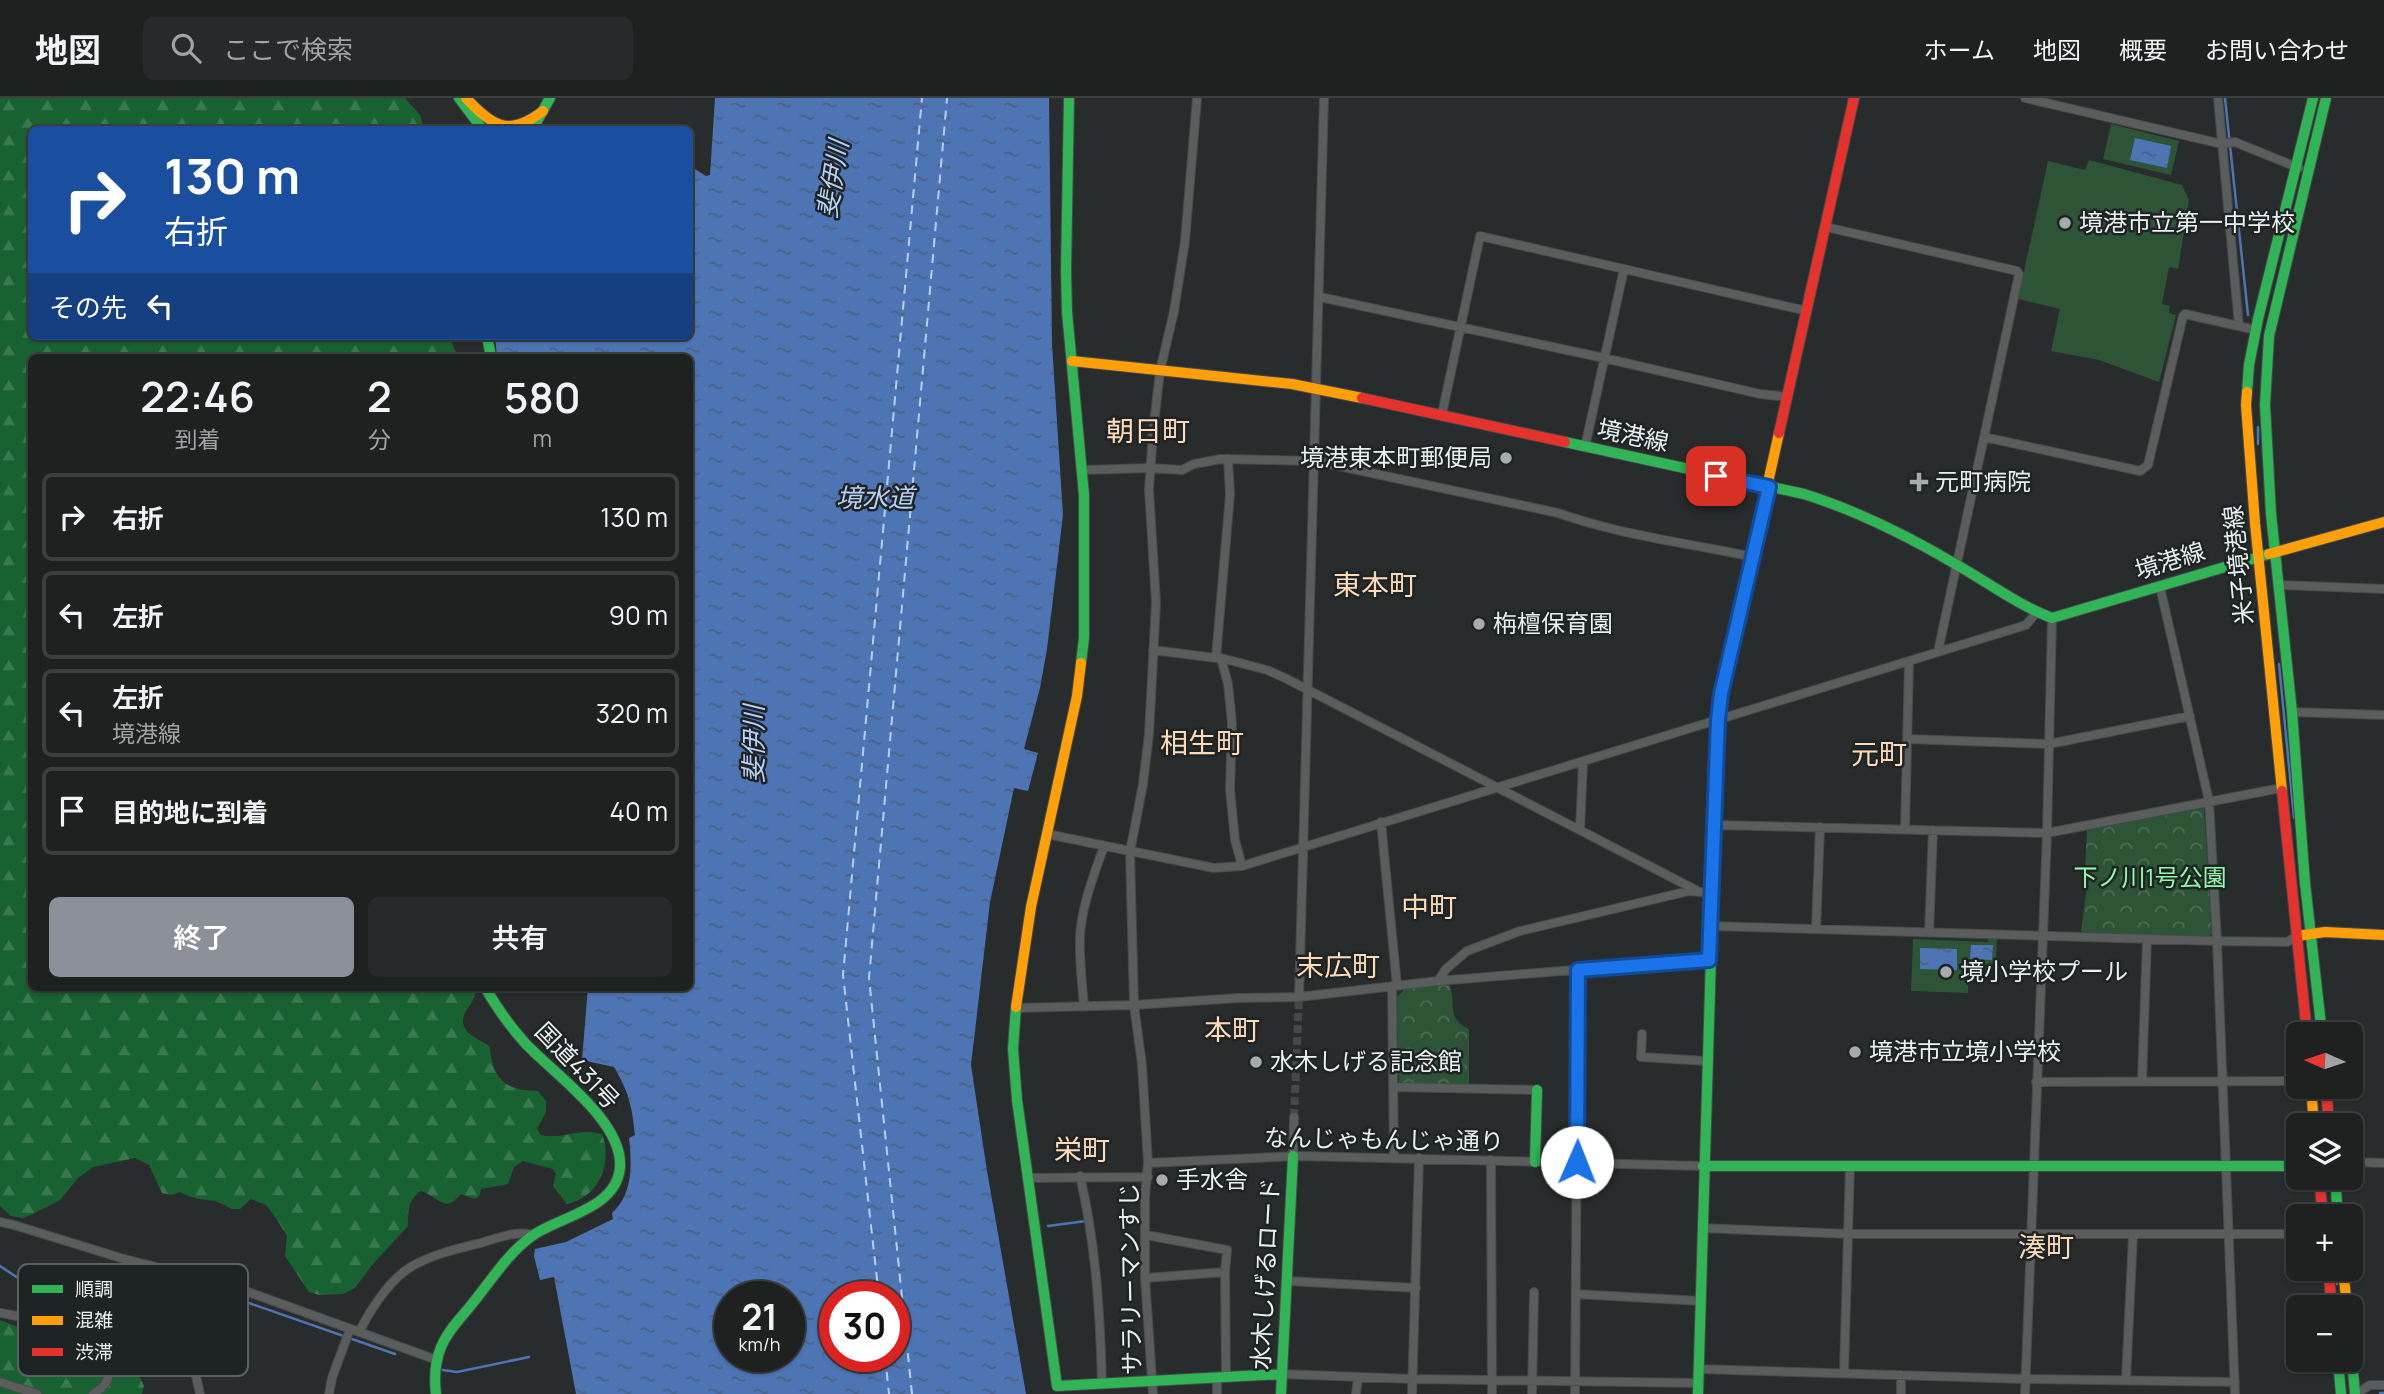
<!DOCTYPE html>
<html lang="ja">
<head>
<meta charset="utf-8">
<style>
	body { margin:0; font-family:Manrope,"Noto Sans JP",sans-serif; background:#27292a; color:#f1f3f6; height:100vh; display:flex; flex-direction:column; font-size:26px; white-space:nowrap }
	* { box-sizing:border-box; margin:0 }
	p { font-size:23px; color:#a1a3a5 }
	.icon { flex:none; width:38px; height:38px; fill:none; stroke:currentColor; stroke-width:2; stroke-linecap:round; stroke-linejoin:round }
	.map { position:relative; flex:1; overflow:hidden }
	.details { position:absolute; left:28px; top:256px; width:665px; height:637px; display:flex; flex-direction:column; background:#1f2121; border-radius:10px; box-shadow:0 2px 5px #0004,0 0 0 2px #3c3e3f }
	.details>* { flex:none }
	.top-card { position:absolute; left:28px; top:28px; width:665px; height:214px; border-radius:10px; box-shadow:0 2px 5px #0004,0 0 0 2px #3c3e3f; background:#1a4fa0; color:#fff; overflow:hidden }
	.needle { width:46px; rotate:273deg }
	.fabs { position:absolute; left:2286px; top:924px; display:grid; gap:14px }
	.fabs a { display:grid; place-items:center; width:77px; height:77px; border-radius:10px; background:#1f2121; box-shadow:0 2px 5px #0004,0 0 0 2px #3c3e3f; font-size:35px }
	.speed { position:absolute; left:714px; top:1183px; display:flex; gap:14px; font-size:35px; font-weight:700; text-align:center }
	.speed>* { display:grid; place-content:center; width:91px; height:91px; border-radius:50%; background:#1f2121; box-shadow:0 2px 5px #0004,0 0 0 2px #3c3e3f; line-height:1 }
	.speed small { font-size:18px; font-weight:400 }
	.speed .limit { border:10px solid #d22; background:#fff; color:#111 }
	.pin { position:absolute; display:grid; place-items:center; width:60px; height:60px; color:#fff; margin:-30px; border-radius:14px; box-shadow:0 4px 10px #0006 }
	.me { position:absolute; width:77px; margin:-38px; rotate:1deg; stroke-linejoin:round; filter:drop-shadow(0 0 5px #0008) }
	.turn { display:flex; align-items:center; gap:24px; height:147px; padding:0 21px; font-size:32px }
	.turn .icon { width:91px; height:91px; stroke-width:2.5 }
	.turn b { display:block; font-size:49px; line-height:60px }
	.then { display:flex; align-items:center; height:66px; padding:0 21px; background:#0003; gap:14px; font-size:26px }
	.eta { display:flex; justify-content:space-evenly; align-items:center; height:119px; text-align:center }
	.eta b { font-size:42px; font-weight:600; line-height:49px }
	.cta { display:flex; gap:14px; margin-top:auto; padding:14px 21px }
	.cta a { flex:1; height:80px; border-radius:10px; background:#8c9099; color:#fff; font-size:28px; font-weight:600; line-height:80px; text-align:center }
	.cta a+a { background:#27292a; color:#f1f3f6 }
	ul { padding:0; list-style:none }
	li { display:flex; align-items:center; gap:21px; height:88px; margin:0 14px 10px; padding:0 7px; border:4px solid #3c3e3f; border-radius:10px }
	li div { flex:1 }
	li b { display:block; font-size:26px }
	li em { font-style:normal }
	header { display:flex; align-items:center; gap:42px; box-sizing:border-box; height:98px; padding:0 35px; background:#1f2121; border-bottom:2px solid #3c3e3f }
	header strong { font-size:33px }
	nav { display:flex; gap:38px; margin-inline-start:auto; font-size:24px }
	.search { width:490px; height:63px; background:#27292a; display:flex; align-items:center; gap:18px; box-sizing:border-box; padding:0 24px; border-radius:10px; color:#a1a3a5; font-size:26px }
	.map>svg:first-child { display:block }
	.grass { fill:#2e5437 }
	.forest { fill:url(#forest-firs) }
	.park { fill:url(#park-crowns) }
	.water { fill:url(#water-ripples); fill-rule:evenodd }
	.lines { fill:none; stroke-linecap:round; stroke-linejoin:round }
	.stream { stroke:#4d75b4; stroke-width:2.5 }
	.ferry { stroke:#b8d0f6; stroke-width:2; stroke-dasharray:9 7; stroke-linecap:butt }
	.street-tunnel { stroke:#464949; stroke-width:8; stroke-dasharray:8 4; stroke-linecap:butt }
	.street-casing { stroke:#464949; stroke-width:10 }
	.fast-casing { stroke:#464949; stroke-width:12 }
	.slow-casing { stroke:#464949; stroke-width:12 }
	.jam-casing { stroke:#464949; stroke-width:12 }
	.street { stroke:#5b5d5d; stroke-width:8 }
	.fast { stroke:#30b455; stroke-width:10 }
	.slow { stroke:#ff9f0a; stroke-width:10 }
	.jam { stroke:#e5322d; stroke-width:10 }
	.route-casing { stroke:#114b97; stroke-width:18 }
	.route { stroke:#1a73e8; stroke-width:12 }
	.poi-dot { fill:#a7abab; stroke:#1e2324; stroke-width:2.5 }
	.labels { text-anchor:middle; stroke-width:5; stroke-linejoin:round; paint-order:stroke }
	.poi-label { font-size:24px; fill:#ebefef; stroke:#1e2324; text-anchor:start }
	.street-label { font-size:24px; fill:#ebefef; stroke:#1e2324 }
	.park-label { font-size:24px; fill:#91f9a8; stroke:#1e2324 }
	.water-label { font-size:26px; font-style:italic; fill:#b8d0f6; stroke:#1e2324 }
	.quarter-label { font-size:28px; fill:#fddbb8; stroke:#1e2324 }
	.key { fill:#1e2324; stroke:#5c6061; stroke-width:2 }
	.key-label { font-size:19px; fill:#ebefef }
</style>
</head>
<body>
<header>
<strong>地図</strong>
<div class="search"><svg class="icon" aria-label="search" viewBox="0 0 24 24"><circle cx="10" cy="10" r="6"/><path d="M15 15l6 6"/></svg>ここで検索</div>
<nav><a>ホーム</a><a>地図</a><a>概要</a><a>お問い合わせ</a></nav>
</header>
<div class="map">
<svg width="2384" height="1296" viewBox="0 0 2384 1296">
	<defs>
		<pattern id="forest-firs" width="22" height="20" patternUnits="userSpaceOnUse" patternTransform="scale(1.75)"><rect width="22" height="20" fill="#186231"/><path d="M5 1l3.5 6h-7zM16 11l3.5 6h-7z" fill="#3a794f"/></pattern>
		<pattern id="park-crowns" width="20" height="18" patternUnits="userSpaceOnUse" patternTransform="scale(1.75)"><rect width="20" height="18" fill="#2e5437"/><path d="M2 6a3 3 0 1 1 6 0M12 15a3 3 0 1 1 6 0" fill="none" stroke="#4c6d54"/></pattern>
		<pattern id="water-ripples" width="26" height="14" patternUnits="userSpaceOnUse" patternTransform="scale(1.75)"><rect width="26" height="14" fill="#4d75b4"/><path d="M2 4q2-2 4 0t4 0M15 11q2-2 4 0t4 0" fill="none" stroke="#4a6183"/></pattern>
	</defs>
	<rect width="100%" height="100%" fill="#292c2c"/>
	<path class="grass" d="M 2111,26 L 2179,43 L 2171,77 L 2103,61 Z
		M 2089,62 L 2182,87 L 2189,102 L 2178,171 L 2169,169 L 2162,206 L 2170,208 L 2169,215 L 2176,217 L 2159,284 L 2099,262 L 2051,253 L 2060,211 L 2018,201 L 2048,63 L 2085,72 Z
		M 1913,841 L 1988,844 L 1988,841 L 1997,841 L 1996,867 L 1981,867 L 1980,880 L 1968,880 L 1968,895 L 1911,893 Z"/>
	<path class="forest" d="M 0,0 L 405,0 L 420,17 L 424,31 L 32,32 L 32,238 L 450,238 L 454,251 L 459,259 L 32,259 L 32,889 L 476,889 C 477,908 455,915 466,932 C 471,939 483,943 490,949 C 492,981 506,993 538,993 L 546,1003 L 546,1014 L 537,1031 L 541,1037 C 562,1042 578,1029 602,1036 C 613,1065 599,1099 567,1106 L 553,1088 L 556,1076 L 553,1071 L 523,1063 L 514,1069 L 508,1086 L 481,1091 L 479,1099 L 474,1101 L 461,1096 C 443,1116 442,1100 421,1093 C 408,1101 408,1114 408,1128 L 372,1167 L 355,1190 L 343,1196 L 319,1197 L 309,1194 L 285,1158 L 287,1138 L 276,1120 L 266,1107 L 251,1101 L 240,1111 L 231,1111 C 213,1097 200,1106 180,1094 L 171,1097 L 162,1095 L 149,1067 L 135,1060 L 93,1069 L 78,1080 L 60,1102 L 31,1117 L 23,1120 L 11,1118 L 0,1108 Z
		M 0,1222 L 49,1241 L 84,1248 L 97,1261 L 104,1276 L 117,1277 L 130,1269 L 139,1277 L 144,1288 L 142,1296 L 0,1296 Z"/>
	<path class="park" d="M 2204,710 L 2212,835 L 2209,839 L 2084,835 L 2081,833 L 2089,772 L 2085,771 L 2087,732 Z
		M 1448,885 C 1459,903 1443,919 1469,931 L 1469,990 L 1401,988 L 1399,984 L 1396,900 L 1405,891 Z"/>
	<path class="water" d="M 715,0 L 1049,0 L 1052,246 L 1063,417 L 1047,551 L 1040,590 L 1024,651 L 1038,655 L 1028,693 L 1014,690 L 990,804 L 971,967 L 987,1073 L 1026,1296 L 576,1296 L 554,1179 L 540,1182 L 534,1158 L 535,1151 L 566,1144 L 613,1121 L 612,1115 C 633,1096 632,1067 629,1040 L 635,1037 C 632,1009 629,994 614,969 L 582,962 L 588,889 L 690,889 L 690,259 L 497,259 L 495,238 L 690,238 L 690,68 L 706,78 L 710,77 ZM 730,1199 L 789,1199 L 789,1258 L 730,1258 ZM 835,1199 L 894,1199 L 894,1258 L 835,1258 Z
		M 2135,40 L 2171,48 L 2167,70 L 2130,62 Z
		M 1971,847 L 1993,847 L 1992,862 L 1970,861 Z
		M 1920,850 L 1957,851 L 1957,872 L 1920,871 Z"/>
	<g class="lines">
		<path class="stream" d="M 2225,0 L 2248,217
			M 2258,346 L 2258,329
			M 2279,566 L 2294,720
			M 1048,1128 L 1086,1123
			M 0,1168 L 30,1188 L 57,1195 L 69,1194 L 87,1184 L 120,1185 L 184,1191 L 246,1204 L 395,1256
			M 2336,1171 L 2337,1186
			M 443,1272 L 457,1274 L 529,1259
			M 2380,1295 L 2384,1295"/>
		<path class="ferry" d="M 879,1199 L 843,877 L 922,0
			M 885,1258 L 889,1296
			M 912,1296 L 869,880 L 947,0"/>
		<path class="street-tunnel" d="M 1294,1019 L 1299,899"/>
		<g class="street-casing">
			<path id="street" d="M 2025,0 L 2222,46 L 2235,44 L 2299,70
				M 2218,0 L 2239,228
				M 1826,129 L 2017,173 L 2019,176 L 1939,549 L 1940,553
				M 1320,199 L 1604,260 L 1760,296 L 1788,299
				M 1442,316 L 1480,138 L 1624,171
				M 1984,339 L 2140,373 L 2148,367 L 2183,218 L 2185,216 L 2256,232
				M 1585,349 L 1624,171 L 1807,213
				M 1083,372 L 1150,370 L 1182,372 L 1194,366 L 1221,361 L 1315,363 L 1558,415 C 1620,437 1688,445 1753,459
				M 2279,487 L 2384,491
				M 2160,489 L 2209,703 L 2217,843 L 2235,1296
				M 1153,552 L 1216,560 L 1230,396 L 1228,361
				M 1219,560 L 1221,560 L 1228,586 L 1232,625 L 1230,692 L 1235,742 L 1242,768
				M 1221,560 L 1267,572 L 1287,581 L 1696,792
				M 2292,614 L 2384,617
				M 1908,641 L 2049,646 L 2190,618
				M 1381,724 L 1397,888
				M 1714,727 L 2047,735 L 2281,690
				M 1905,731 L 1909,564
				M 1580,732 L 1583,664
				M 1047,736 L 1214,770 L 1242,768 L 2026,527 L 2036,515
				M 1711,828 L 2217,843 L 2287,844 L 2297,838
				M 1816,831 L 1820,729
				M 1929,835 L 1933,732
				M 1438,883 L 1446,871 L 1467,853 L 1520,833 L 1689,793 L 1712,795
				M 1392,888 L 1394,1059
				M 1299,899 L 1324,0
				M 1084,908 C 1082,885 1079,861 1080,838 C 1082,806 1094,777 1104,748
				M 1016,910 L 1134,907 L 1238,900 L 1299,899 L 1438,883 L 1709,861
				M 1642,936 L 1641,959 L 1706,963
				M 2142,983 L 2147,841
				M 2036,984 L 2298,983
				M 1393,989 L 1537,992
				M 1293,1058 L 1294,1019
				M 1491,1062 L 1492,1296
				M 2350,1064 L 2384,1065
				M 1148,1065 L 1299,1058 L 1703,1068
				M 1080,1078 C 1096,1147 1100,1215 1102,1285
				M 1028,1080 L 1148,1079
				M 0,1124 L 14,1127 L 121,1160 L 237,1190 L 437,1262
				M 1702,1130 L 1849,1136 L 2298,1136
				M 1146,1137 L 1227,1152 L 1225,1174
				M 1145,1180 L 1225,1174 L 1226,1279
				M 1288,1183 L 1416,1190
				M 1576,1196 L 1700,1203
				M 0,1215 C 32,1221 107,1229 109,1270 C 110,1283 103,1290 93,1296
				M 359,1234 C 372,1209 392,1177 418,1165 C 438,1155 460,1150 481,1145 C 497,1140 517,1132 534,1137
				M 1698,1271 L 2026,1281 L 2235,1284
				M 1844,1274 L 1850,1067
				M 1282,1276 L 1413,1281 L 1698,1285
				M 2126,1282 L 2133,1137
				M 0,1284 L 37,1296
				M 200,1296 L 193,1265 L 193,1250 L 206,1182
				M 329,1296 L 332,1280 L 350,1231
				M 1153,1296 L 1145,1180 L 1145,1099 L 1148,1065 L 1142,967 L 1134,907 L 1130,754 L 1143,686 L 1149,636 L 1156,505 L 1149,391 L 1153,334 L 1160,273 L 1174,213 L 1185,143 L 1197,0
				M 1217,1296 L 1217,1279
				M 1356,1296 L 1358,1279
				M 1412,1296 L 1419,1060
				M 1532,1296 L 1534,1194
				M 1575,1296 L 1578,872
				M 1901,1296 L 1901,1277
				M 2025,1296 L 2047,735 L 2052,520
				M 2356,1296 L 2370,1287 L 2384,1287"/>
		</g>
		<g class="fast-casing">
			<path id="fast" d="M 459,0 L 483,32
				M 1069,0 L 1066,173 L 1067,214 L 1084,397 L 1084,540 L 1081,565
				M 532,32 L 550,0
				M 487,238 L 491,259
				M 2247,294 L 2249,267 L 2258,221 L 2313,0
				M 1565,344 L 1804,396 C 1858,413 1908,438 1957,467 C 1989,485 2018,507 2052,520 L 2269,456
				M 1016,909 L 1013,951 L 1017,1002 L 1057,1288 L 1282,1276
				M 2322,936 L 2305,785 L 2292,614 L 2271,416 L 2265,307 L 2269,238 L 2326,0
				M 1535,1064 L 1537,992
				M 1703,1068 L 2298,1068
				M 2335,1080 L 2338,1118
				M 2350,1241 L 2355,1296
				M 2338,1262 L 2341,1296
				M 436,1296 C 434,1280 435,1264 441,1249 C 448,1232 461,1220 472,1206 C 491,1183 507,1156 532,1138 C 560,1118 617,1111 620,1069 C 623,1023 554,976 525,945 C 510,928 496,909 485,889
				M 1281,1296 L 1293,1058
				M 1698,1296 L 1718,622 L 1721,596 L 1730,555"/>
		</g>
		<g class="slow-casing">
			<path id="slow" d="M 466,0 C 493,29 509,39 543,13
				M 1072,263 L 1292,286 L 1362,300
				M 2247,294 L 2246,307 L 2255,425 L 2282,693
				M 2269,456 L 2384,424
				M 1730,555 L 1779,335
				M 2297,838 L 2325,834 L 2384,837
				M 1016,909 L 1031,809 L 1077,598 L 1081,565
				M 2311,989 L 2314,1027
				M 2343,1171 L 2347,1209"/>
		</g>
		<g class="jam-casing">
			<path id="jam" d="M 1362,300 L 1565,344
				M 1779,335 L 1854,0
				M 2282,693 L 2307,936
				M 2326,989 L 2329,1027
				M 2319,1080 L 2323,1118
				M 2328,1171 L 2332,1209"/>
		</g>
		<use href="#street" class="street"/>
		<use href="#fast" class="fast"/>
		<use href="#slow" class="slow"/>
		<use href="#jam" class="jam"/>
	</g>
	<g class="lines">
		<g class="route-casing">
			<path id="route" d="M 1577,1064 L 1578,872 L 1709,862 L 1718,622 L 1721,596 L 1769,389 L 1716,378"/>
		</g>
		<use href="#route" class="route"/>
	</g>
	<g class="poi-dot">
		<circle cx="2065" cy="125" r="7"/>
		<circle cx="1506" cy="360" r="7"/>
		<path d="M1915.5 373.5h7v7h7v7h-7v7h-7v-7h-7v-7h7z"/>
		<circle cx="1479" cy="526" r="7"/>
		<circle cx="1946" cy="874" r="7"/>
		<circle cx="1855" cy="954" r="7"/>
		<circle cx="1256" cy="964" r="7"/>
		<circle cx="1162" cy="1082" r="7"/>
	</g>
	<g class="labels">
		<g class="poi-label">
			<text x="2079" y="133">境港市立第一中学校</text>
			<text x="1492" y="368" text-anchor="end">境港東本町郵便局</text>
			<text x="1935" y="392">元町病院</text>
			<text x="1493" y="534">栴檀保育園</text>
			<text x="1960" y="882">境小学校プール</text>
			<text x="1869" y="962">境港市立境小学校</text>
			<text x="1270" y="972">水木しげる記念館</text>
			<text x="1176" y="1090">手水舎</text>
		</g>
		<g class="street-label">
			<text transform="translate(1633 338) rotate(12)" y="8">境港線</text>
			<text transform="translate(2170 463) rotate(-17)" y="8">境港線</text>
			<text transform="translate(2239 467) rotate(-96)" y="8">米子境港線</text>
			<text transform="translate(577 968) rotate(46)" y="8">国道431号</text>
			<text transform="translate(1384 1042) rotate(1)" y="8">なんじゃもんじゃ通り</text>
			<text transform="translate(1266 1176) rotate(-87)" y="8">水木しげるロード</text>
			<text transform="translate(1131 1181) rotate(-91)" y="8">サラリーマンすじ</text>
		</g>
		<g class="park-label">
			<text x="2150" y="788">下ノ川1号公園</text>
		</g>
		<g class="water-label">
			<text transform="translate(833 81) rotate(-81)" y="9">斐伊川</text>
			<text x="875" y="409">境水道</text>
			<text transform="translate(754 646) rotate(-90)" y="9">斐伊川</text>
		</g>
		<g class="quarter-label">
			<text x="1148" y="343">朝日町</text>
			<text x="1375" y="497">東本町</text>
			<text x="1202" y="655">相生町</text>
			<text x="1879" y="666">元町</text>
			<text x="1429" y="819">中町</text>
			<text x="1338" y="878">末広町</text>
			<text x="1232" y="942">本町</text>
			<text x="1082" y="1062">栄町</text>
			<text x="2046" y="1159">湊町</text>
		</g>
	</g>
	<rect x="18" y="1166" width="230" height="112" rx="10" class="key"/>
	<rect x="32" y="1187" width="31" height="8" fill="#30b455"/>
	<rect x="32" y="1218" width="31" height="9" fill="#ff9f0a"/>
	<rect x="32" y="1250" width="31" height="8" fill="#e5322d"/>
	<g class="key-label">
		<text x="75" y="1198">順調</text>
		<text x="75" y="1229">混雑</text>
		<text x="75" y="1261">渋滞</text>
	</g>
</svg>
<div class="fabs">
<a><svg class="needle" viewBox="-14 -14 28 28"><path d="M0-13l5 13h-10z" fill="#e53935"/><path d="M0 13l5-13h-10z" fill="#a1a3a5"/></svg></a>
<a><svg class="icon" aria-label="layers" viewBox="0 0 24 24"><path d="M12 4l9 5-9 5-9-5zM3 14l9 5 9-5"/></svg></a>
<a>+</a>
<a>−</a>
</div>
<div class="speed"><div>21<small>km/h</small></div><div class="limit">30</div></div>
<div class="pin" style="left:1716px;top:378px;background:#d93025"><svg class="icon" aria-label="arrive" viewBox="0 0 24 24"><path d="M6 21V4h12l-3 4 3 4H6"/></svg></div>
<svg class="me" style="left:1577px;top:1064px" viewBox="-20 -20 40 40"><circle r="19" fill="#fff"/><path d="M0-13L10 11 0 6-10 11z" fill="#1a73e8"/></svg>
<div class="top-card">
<div class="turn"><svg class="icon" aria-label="right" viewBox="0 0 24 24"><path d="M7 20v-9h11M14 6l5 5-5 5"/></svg><div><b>130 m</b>右折</div></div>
<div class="then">その先<svg class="icon" aria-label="left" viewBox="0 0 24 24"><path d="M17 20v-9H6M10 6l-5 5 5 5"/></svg></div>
</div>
<section class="details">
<div class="eta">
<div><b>22:46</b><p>到着</p></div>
<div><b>2</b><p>分</p></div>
<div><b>580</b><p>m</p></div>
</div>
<ul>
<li><svg class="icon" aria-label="right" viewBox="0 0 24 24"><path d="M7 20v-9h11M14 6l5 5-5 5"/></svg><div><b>右折</b></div><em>130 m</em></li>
<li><svg class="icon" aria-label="left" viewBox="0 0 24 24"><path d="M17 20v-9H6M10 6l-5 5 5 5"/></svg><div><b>左折</b></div><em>90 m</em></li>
<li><svg class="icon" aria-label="left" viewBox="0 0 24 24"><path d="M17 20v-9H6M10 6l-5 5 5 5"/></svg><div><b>左折</b><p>境港線</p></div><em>320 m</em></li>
<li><svg class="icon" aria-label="arrive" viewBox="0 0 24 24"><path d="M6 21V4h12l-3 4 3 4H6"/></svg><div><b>目的地に到着</b></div><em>40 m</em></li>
</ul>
<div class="cta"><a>終了</a><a>共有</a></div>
</section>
</div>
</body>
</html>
